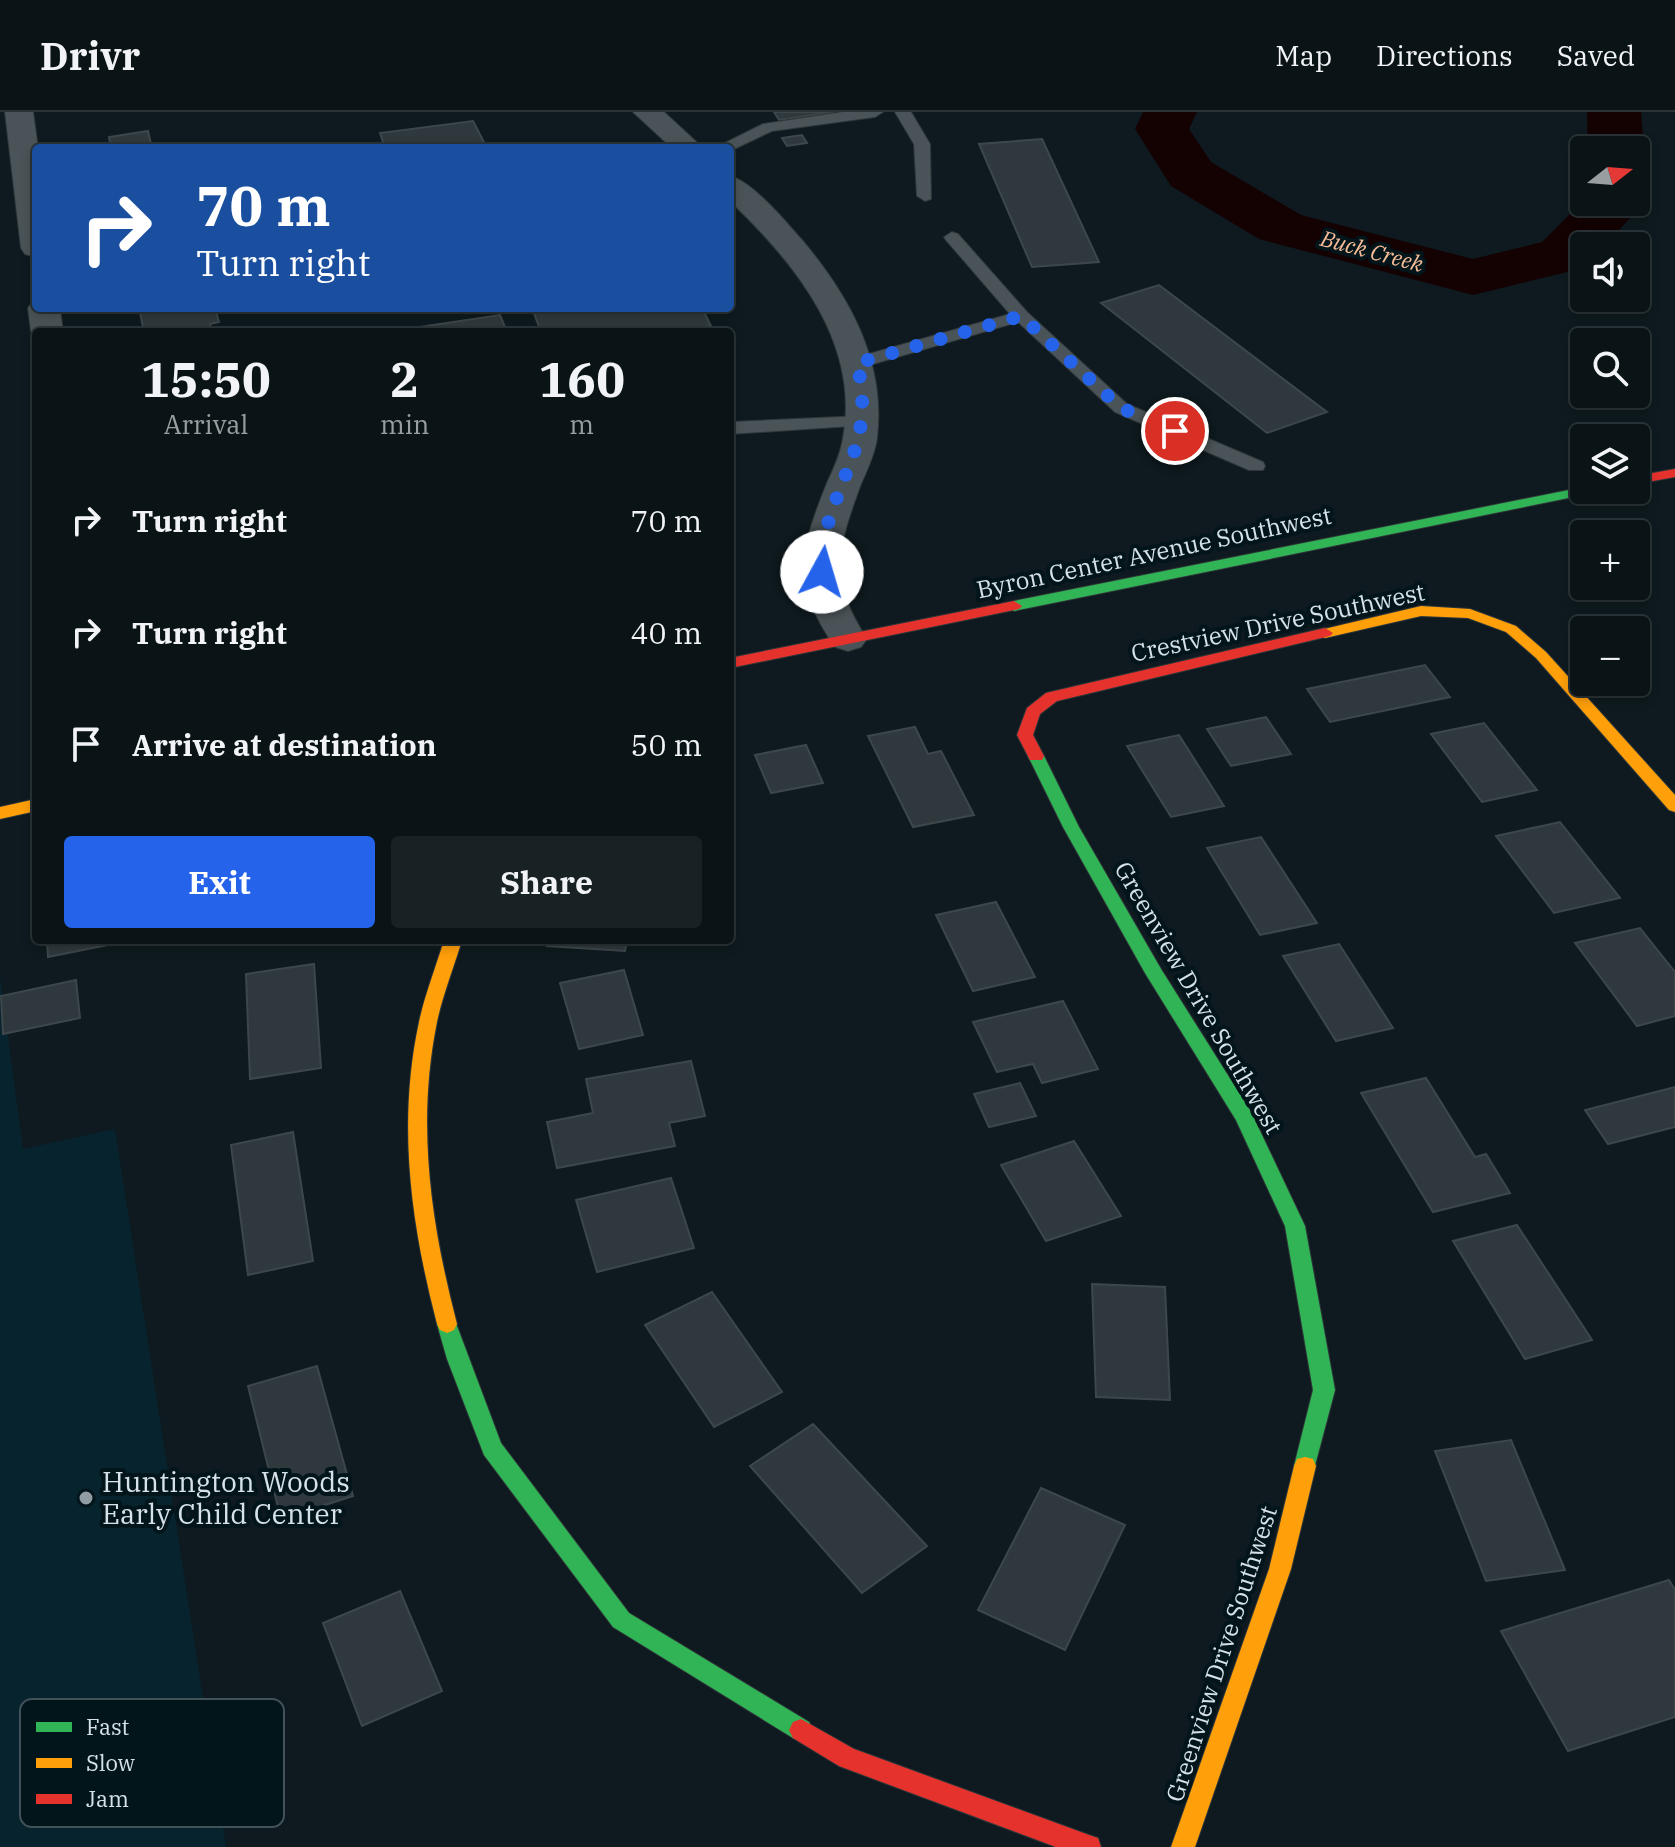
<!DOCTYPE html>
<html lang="en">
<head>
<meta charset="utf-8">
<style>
	body { margin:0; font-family:"IBM Plex Serif",serif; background:#182124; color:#f1f3f6; height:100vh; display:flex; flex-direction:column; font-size:30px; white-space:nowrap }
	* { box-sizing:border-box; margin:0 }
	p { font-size:26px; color:#999ea1 }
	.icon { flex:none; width:44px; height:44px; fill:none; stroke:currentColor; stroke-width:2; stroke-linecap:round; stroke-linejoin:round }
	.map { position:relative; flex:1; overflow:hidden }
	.side { position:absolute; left:32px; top:216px; width:702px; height:616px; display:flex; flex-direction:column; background:#0a1417; border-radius:8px; box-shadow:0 4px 12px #0003,0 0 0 2px #2a3336 }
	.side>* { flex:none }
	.banner { position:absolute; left:32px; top:32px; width:702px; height:168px; border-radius:8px; box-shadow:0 4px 12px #0003,0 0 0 2px #2a3336; background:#1a4fa0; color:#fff; overflow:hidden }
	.needle { width:52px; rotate:73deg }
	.tools { position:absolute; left:1570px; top:24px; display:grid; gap:16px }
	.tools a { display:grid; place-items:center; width:80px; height:80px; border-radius:8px; background:#0a1417; box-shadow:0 4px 12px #0003,0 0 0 2px #2a3336; font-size:40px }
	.pin { position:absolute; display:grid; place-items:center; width:68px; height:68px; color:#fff; margin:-34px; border:4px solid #fff; border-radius:50%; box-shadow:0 2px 8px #0007 }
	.me { position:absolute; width:88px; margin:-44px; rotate:6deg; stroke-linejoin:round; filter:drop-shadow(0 0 6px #0008) }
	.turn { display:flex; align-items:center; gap:28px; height:168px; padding:0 32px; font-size:36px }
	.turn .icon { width:104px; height:104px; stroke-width:2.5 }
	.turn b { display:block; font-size:56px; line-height:68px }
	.eta { display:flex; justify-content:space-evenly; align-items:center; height:136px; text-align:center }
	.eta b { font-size:48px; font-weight:800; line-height:56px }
	.button { display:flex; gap:16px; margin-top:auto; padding:16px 32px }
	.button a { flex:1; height:92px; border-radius:8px; background:#2563eb; color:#fff; font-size:32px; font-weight:800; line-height:92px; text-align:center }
	.button a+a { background:#182124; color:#f1f3f6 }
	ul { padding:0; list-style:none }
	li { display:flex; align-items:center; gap:24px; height:112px; padding:0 32px }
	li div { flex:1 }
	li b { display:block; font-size:30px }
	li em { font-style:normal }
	header { display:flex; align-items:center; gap:48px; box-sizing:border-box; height:112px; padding:0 40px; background:#0a1417; border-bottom:2px solid #2a3336 }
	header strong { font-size:38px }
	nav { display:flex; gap:44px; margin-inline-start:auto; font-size:28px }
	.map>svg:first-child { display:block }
	.built { fill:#07242e }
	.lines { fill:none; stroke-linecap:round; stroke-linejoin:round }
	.river { fill:#140203; fill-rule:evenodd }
	.building { fill:#2f393d; stroke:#3d474b; stroke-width:2 }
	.lane-casing { stroke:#2e3639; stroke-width:2 }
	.street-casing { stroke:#2e3639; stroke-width:2 }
	.fast-casing { stroke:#2e3639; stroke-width:2 }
	.slow-casing { stroke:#2e3639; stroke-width:2 }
	.jam-casing { stroke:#2e3639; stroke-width:2 }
	.lane { fill:#4a5357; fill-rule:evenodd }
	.street { fill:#4a5357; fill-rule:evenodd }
	.fast { fill:#30b455; fill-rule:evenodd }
	.slow { fill:#ff9f0a; fill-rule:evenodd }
	.jam { fill:#e5322d; fill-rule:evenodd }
	.route { stroke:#2563eb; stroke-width:14; stroke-dasharray:0 25.2 }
	.poi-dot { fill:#909ca1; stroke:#01151b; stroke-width:3 }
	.labels { text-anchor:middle; stroke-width:8; stroke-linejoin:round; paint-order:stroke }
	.far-water-label { font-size:22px; font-style:italic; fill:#f8bc97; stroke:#01151b }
	.street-label { font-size:24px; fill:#d6e2e7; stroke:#01151b }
	.near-poi-label { font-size:28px; fill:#d6e2e7; stroke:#01151b; text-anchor:start }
	.key { fill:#01151b; stroke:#415258; stroke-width:2 }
	.key-label { font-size:22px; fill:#d6e2e7 }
</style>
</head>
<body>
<header>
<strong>Drivr</strong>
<nav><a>Map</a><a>Directions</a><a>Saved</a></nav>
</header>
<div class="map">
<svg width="1675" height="1735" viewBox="0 0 1675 1735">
	<rect width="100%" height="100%" fill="#0e1a1f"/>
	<path class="built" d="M 0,865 L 23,1037 L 115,1017 L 226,1735 L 0,1735 Z"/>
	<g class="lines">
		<path class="river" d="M 1143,0 L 1197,0 L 1189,17 L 1211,50 L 1301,103 L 1473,147 L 1542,130 L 1584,88 L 1636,90 L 1636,79 L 1644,90 L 1605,134 L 1584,134 L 1584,156 L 1473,183 L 1259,127 L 1171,74 L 1135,17 Z
			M 1587,0 L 1641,0 L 1644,38 L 1636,49 L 1636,38 L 1588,38 Z"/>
	</g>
	<path class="building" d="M 774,0 L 834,0 L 779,8 Z
		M 473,9 L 487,36 L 385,36 L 380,21 Z
		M 148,19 L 152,36 L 111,36 L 109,25 Z
		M 802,23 L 807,31 L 787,34 L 782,26 Z
		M 1042,27 L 1099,150 L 1032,155 L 979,32 Z
		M 1159,173 L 1327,300 L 1267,321 L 1101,191 Z
		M 139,196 L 215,196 L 219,210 L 210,212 L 212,220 L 144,220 Z
		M 532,196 L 702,196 L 711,214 L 669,220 L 541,220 Z
		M 500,203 L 507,220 L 386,220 Z
		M 1425,553 L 1450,585 L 1330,610 L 1307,577 Z
		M 1266,605 L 1291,642 L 1231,654 L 1207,617 Z
		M 1484,611 L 1537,678 L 1482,690 L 1431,622 Z
		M 915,615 L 928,642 L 941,639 L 974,703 L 913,715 L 868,624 Z
		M 1179,623 L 1224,694 L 1171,705 L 1127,634 Z
		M 806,633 L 823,671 L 771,681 L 755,643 Z
		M 1560,710 L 1620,786 L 1554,801 L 1496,724 Z
		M 1261,725 L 1317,811 L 1260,823 L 1207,736 Z
		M 996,790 L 1035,865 L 973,879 L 936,803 Z
		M 1640,816 L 1675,860 L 1675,904 L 1637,914 L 1575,831 Z
		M 47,828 L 112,828 L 113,832 L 48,845 Z
		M 549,828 L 627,828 L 625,839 L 547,834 Z
		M 1339,832 L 1393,916 L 1336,929 L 1283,844 Z
		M 314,852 L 321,956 L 250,967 L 246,862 Z
		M 624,858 L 643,923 L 579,937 L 560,871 Z
		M 76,868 L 80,906 L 3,922 L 1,884 Z
		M 1063,889 L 1098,957 L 1042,971 L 1033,952 L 997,960 L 973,910 Z
		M 691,949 L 705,1004 L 669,1011 L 675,1034 L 557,1056 L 547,1010 L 593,1001 L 586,967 Z
		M 1426,966 L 1475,1045 L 1486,1042 L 1510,1081 L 1433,1100 L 1361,981 Z
		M 1020,971 L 1036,1004 L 989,1015 L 974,982 Z
		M 1675,975 L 1675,1015 L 1608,1032 L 1585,998 Z
		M 293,1020 L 313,1149 L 248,1163 L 231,1033 Z
		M 1074,1029 L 1121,1104 L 1046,1129 L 1001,1053 Z
		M 671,1066 L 694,1136 L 597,1160 L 576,1088 Z
		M 1517,1113 L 1592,1228 L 1525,1247 L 1453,1129 Z
		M 1092,1172 L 1165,1175 L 1170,1288 L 1096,1285 Z
		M 712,1180 L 782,1280 L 714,1315 L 645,1213 Z
		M 317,1254 L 353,1384 L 281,1407 L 248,1274 Z
		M 813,1312 L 927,1434 L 862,1481 L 750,1354 Z
		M 1511,1328 L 1565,1458 L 1486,1469 L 1435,1339 Z
		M 1041,1376 L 1125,1413 L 1065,1538 L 978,1498 Z
		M 1669,1468 L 1675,1478 L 1675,1605 L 1568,1639 L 1501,1519 Z
		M 400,1479 L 442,1579 L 362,1614 L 323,1511 Z"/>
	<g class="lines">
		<g class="lane-casing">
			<path id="lane" d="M 843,0 L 883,0 L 875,5 L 772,19 L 730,39 L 730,36 L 715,36 L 763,12 Z
				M 895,0 L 911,0 L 930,32 L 931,87 L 925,89 L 917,84 L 914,32 Z
				M 952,120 L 958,122 L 1027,200 L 1127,292 L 1263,350 L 1265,354 L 1263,358 L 1249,358 L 1115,300 L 1018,210 L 863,255 L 851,255 L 848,251 L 851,247 L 1010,202 L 946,128 L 944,125 Z
				M 861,304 L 870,309 L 867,313 L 730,322 L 730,310 Z"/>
		</g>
		<g class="street-casing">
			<path id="street" d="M 5,0 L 33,0 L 38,36 L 36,145 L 25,142 L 21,136 Z
				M 633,0 L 664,0 L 703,36 L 672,36 Z
				M 730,64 C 753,70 786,110 802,128 C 850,185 886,250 877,326 C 875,342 867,358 861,372 C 837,437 828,467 867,527 L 861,535 L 848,539 L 835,535 C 793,473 798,444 825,376 C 831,361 839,347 842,331 C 863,233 795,151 730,89 Z
				M 33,189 L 36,189 L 36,196 L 60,196 L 63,220 L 36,220 L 36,227 L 31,220 L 28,196 Z"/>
		</g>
		<g class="fast-casing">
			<path id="fast" d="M 1584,375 L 1584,378 L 1595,378 L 1588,382 L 1014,499 L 1006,494 L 1014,489 Z
				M 1036,639 L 1044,644 L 1079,715 L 1161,857 L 1251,1000 L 1305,1114 L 1335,1278 L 1313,1361 L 1305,1363 L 1297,1361 L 1294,1354 L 1313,1278 L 1285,1114 L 1236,1008 L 1145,861 L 1063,715 L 1028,644 Z
				M 447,1203 L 454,1206 L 501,1331 L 629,1501 L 809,1610 L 813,1618 L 809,1626 L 801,1629 L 793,1626 L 613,1515 L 484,1343 L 447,1247 L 437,1212 L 440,1206 Z"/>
		</g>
		<g class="slow-casing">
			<path id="slow" d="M 1421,494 L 1470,497 L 1516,514 L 1546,540 L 1675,683 L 1675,700 L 1669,698 L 1536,546 L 1506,520 L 1468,506 L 1421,504 L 1325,526 L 1317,521 L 1320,518 Z
				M 36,687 L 36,699 L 0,707 L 0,695 Z
				M 444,828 L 462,828 C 454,855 443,882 437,910 C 416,1013 431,1112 457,1212 L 454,1218 L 447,1221 L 440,1218 L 437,1212 C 411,1112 397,1012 419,910 C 425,882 436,855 444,828 Z
				M 1305,1345 L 1313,1347 L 1316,1354 L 1291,1457 L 1195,1735 L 1171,1735 L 1269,1457 L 1294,1354 L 1297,1347 Z"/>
		</g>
		<g class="jam-casing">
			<path id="jam" d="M 1675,357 L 1675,365 L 1636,372 L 1636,364 Z
				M 1014,489 L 1022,494 L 1019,497 L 730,556 L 730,546 Z
				M 1325,516 L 1333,521 L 1330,524 L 1057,589 L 1040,602 L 1033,623 L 1044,644 L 1042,648 L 1030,648 L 1017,623 L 1027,596 L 1046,581 Z
				M 801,1607 L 854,1637 L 1089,1723 L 1098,1726 L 1101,1735 L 1056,1735 L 839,1654 L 793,1626 L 789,1618 L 793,1610 Z"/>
		</g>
		<use href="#lane" class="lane"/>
		<use href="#street" class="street"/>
		<use href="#fast" class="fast"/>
		<use href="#slow" class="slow"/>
		<use href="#jam" class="jam"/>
	</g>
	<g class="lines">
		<path class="route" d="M 822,460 C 823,448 822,434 825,423 C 842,355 875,327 857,251 L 1021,204 L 1121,296 L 1175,319"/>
	</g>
	<circle class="poi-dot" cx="86" cy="1386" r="8"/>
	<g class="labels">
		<g class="far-water-label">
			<text transform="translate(1372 139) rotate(15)" y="8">Buck Creek</text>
		</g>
		<g class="street-label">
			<text transform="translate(1154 441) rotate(-12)" y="8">Byron Center Avenue Southwest</text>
			<text transform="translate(1278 511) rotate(-12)" y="8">Crestview Drive Southwest</text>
			<text transform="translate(1198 886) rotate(60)" y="8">Greenview Drive Southwest</text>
			<text transform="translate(1222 1542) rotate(-72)" y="8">Greenview Drive Southwest</text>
		</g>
		<g class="near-poi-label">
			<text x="102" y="1380">Huntington Woods<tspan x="102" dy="32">Early Child Center</tspan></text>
		</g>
	</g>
	<rect x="20" y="1587" width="264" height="128" rx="12" class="key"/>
	<rect x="36" y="1610" width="36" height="10" fill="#30b455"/>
	<rect x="36" y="1646" width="36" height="10" fill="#ff9f0a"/>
	<rect x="36" y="1682" width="36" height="10" fill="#e5322d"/>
	<g class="key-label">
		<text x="86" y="1623">Fast</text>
		<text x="86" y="1659">Slow</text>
		<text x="86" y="1695">Jam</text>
	</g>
</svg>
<div class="tools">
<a><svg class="needle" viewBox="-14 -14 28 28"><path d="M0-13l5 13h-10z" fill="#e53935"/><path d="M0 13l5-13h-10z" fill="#999ea1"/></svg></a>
<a><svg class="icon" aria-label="sound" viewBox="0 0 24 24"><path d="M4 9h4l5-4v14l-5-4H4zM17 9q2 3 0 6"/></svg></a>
<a><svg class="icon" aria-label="search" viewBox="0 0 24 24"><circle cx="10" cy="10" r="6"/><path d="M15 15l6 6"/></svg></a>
<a><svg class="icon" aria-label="layers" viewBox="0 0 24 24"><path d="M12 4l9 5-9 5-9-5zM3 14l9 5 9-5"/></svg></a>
<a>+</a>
<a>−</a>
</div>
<div class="pin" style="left:1175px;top:319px;background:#d93025"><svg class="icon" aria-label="arrive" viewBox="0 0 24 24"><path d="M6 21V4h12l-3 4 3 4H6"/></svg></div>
<svg class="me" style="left:822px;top:460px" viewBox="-20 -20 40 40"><circle r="19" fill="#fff"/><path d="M0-13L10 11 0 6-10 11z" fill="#2563eb"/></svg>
<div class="banner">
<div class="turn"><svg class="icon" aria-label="right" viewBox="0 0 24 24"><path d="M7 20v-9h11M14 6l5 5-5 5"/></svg><div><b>70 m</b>Turn right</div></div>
</div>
<section class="side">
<div class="eta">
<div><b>15:50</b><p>Arrival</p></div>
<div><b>2</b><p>min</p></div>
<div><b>160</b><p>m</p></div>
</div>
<ul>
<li><svg class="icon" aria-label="right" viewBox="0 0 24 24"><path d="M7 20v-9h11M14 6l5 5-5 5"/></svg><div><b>Turn right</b></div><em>70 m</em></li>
<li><svg class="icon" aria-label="right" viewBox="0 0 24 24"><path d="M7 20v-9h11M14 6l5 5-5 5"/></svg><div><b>Turn right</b></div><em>40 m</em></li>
<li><svg class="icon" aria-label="arrive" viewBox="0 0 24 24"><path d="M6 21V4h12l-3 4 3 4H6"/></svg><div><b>Arrive at destination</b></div><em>50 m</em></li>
</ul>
<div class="button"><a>Exit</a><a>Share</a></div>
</section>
</div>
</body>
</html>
